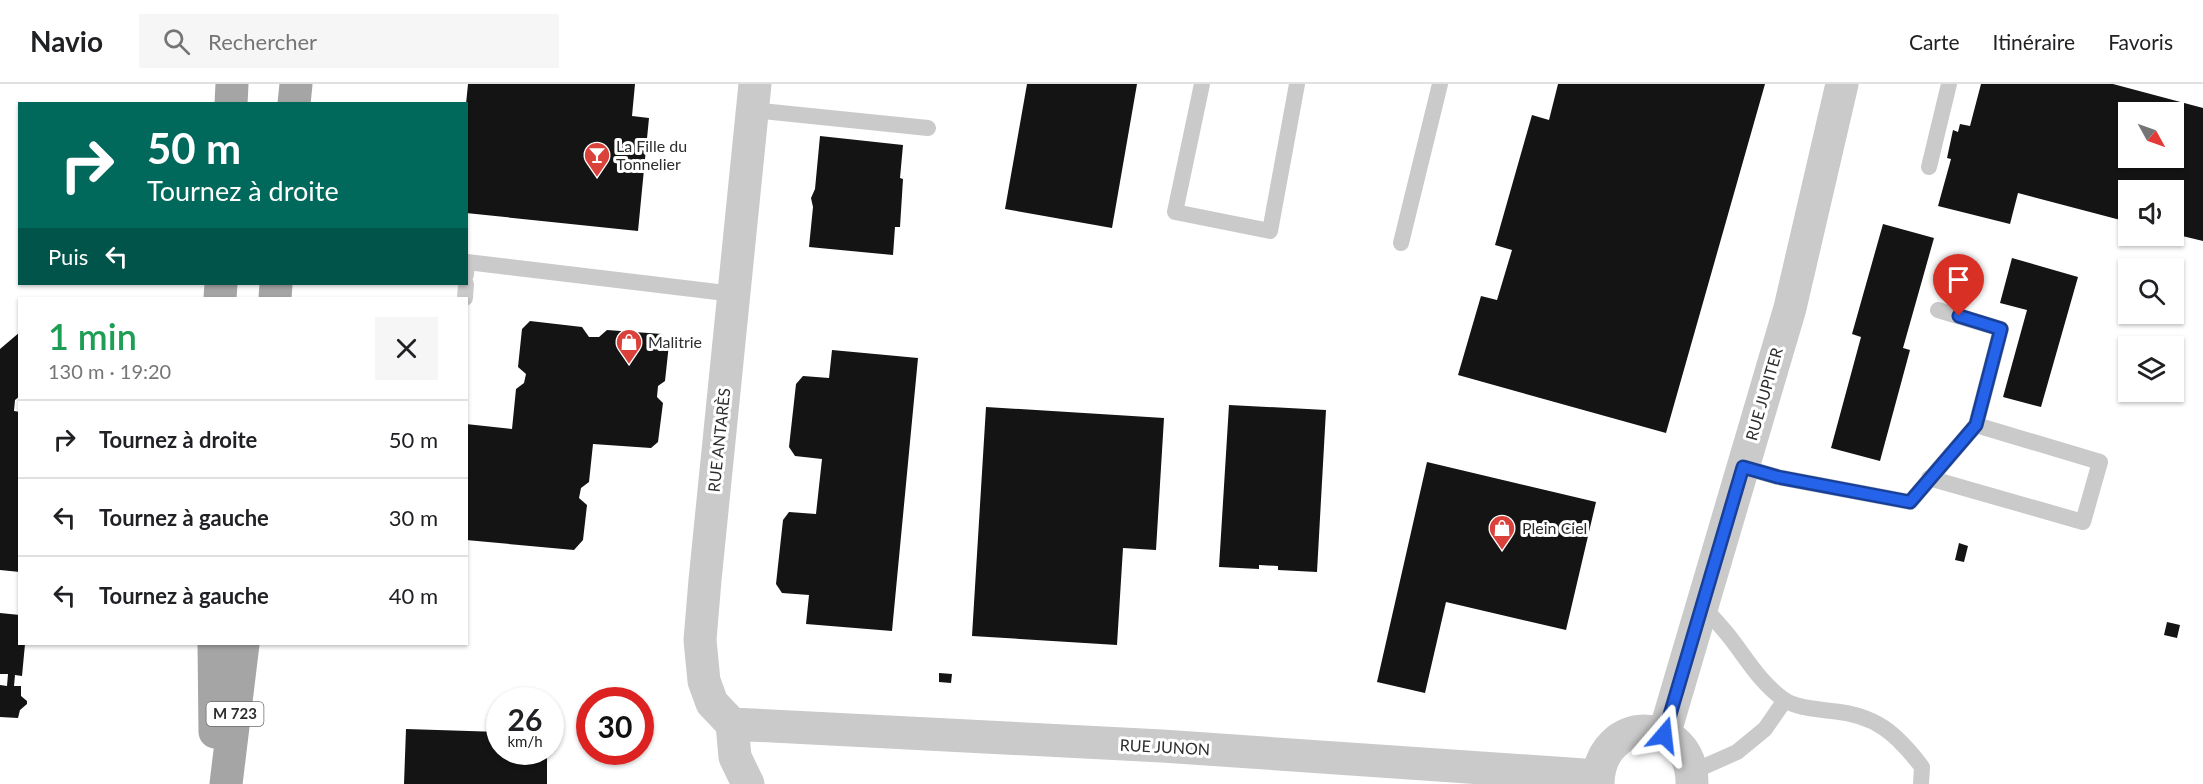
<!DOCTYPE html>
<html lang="fr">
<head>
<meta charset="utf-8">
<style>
	body { margin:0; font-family:Lato,sans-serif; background:#f6f6f6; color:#202124; height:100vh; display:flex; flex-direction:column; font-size:22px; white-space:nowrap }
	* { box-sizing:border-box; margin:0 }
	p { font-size:20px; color:#757577 }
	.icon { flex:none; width:33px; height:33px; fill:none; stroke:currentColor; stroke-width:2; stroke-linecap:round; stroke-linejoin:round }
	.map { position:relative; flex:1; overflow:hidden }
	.details { position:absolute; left:18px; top:213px; width:450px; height:348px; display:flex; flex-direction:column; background:#fff; border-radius:0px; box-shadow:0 2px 4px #0004 }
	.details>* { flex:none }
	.banner { position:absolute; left:18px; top:18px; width:450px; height:183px; border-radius:0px; box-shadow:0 2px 4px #0004; background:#00695c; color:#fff; overflow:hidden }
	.needle { width:39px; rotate:130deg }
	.fabs { position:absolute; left:2118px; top:18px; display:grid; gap:12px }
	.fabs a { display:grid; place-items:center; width:66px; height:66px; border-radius:0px; background:#fff; box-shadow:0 2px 4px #0004; font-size:30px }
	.speed { position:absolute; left:486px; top:603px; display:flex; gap:12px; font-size:30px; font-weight:700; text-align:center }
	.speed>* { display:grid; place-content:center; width:78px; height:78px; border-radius:50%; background:#fff; box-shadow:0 2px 4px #0004; line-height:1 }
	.speed small { font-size:15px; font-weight:400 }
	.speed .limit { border:9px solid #d22; background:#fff; color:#111 }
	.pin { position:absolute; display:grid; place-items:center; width:51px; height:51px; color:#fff; margin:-62px -26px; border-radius:50% 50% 50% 0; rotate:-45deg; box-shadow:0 0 6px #0007 }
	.pin .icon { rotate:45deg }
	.me { position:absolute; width:66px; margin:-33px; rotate:17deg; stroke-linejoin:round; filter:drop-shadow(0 0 4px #0008) }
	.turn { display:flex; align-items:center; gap:21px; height:126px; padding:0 30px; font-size:27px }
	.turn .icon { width:78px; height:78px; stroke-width:2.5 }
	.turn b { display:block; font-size:42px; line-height:51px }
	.then { display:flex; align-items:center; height:57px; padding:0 30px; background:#0003; gap:12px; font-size:22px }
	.round { display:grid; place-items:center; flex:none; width:63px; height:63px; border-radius:0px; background:#f6f6f6 }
	.summary { display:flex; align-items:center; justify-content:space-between; height:102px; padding:0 30px }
	h1 { font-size:36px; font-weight:600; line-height:45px; color:#1e9e55 }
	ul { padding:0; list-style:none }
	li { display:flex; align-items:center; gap:18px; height:78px; padding:0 30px; border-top:2px solid #e0e0e0 }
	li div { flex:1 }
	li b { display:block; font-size:22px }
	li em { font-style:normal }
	header { display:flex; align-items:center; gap:36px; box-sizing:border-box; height:84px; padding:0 30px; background:#fff; border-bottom:2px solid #e0e0e0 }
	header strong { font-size:28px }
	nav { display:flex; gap:33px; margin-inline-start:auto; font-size:21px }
	.search { width:420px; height:54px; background:#f6f6f6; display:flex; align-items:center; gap:15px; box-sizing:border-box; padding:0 21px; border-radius:0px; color:#757577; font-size:22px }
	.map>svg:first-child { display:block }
	.building { fill:#141414; fill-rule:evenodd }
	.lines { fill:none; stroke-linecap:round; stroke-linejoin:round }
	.service { stroke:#cacaca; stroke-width:16 }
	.minor { stroke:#cacaca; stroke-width:33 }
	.primary { stroke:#a5a5a5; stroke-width:33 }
	.route-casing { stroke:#184099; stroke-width:15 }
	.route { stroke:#2563eb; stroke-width:10 }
	.labels { text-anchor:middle; stroke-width:6; stroke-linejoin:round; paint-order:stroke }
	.shield { fill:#fff; stroke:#6c6c6c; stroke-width:1.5 }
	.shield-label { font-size:15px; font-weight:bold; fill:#2d2d2d }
	.poi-label { font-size:16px; fill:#2d2d2d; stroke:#fff; text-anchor:start }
	.street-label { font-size:16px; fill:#2d2d2d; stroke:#fff }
</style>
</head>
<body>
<header>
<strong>Navio</strong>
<div class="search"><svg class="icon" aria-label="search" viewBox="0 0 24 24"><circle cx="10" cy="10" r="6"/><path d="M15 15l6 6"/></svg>Rechercher</div>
<nav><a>Carte</a><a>Itinéraire</a><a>Favoris</a></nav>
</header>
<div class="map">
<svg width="2203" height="700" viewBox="0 0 2203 700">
	<rect width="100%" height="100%" fill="#fff"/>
	<path class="building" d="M 468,0 L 635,0 L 632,32 L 649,34 L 638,147 L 466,129 L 466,20 Z
		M 1027,0 L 1137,0 L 1112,144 L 1005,125 Z
		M 1558,0 L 1765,0 L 1666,349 L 1458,291 L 1481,212 L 1497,216 L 1512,166 L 1495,161 L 1532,31 L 1549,36 Z
		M 1981,0 L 2113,0 L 2203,24 L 2203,157 L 2174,150 L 2174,106 L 2128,106 L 2128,138 L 2018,109 L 2010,140 L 1938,122 L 1951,75 L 1947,74 L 1953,46 L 1958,48 L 1960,40 L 1970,42 ZM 2128,28 L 2174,28 L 2174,74 L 2128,74 Z
		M 820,52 L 903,61 L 900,94 L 903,95 L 900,143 L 895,143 L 893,171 L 809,163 L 813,123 L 811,114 L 815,105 Z
		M 1883,140 L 1934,154 L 1903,264 L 1910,266 L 1880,377 L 1831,364 L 1861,253 L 1852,250 Z
		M 2012,174 L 2078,193 L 2041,323 L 2003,313 L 2027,226 L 2000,219 Z
		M 530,237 L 582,243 L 589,253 L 599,253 L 607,246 L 662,250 L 669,260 L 665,297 L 658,302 L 657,313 L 663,319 L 658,358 L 651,364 L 593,360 L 589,398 L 581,404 L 579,414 L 587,421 L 583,456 L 574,466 L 466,456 L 466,340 L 512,345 L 516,305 L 524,299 L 526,290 L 518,283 L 522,245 Z
		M 20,248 L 20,312 L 15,316 L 14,327 L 20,328 L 20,488 L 0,486 L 0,265 Z
		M 832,266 L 918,274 L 892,547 L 806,540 L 809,511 L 782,509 L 776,500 L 783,436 L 789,428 L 816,430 L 822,375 L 795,372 L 789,363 L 796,300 L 803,292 L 829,294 Z
		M 1229,321 L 1326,326 L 1317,488 L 1278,486 L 1278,482 L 1259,481 L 1259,485 L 1219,483 Z
		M 986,323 L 1164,334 L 1156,466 L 1123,464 L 1117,561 L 972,552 Z
		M 1427,378 L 1596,418 L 1566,546 L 1446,518 L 1425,609 L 1377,598 Z
		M 1959,459 L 1968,462 L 1964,478 L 1955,476 Z
		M 0,529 L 20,531 L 20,560 L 25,560 L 22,592 L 15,591 L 14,602 L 21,602 L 21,612 L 27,617 L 27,620 L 20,626 L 18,634 L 0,633 L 0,601 L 7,602 L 8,590 L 0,590 Z
		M 2167,538 L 2180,541 L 2177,554 L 2164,551 Z
		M 939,589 L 952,590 L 951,599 L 939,598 Z
		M 406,645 L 500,648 L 500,668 L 547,668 L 547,700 L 404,700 Z"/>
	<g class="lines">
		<path class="service" d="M 1202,0 L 1175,128 L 1270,147 L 1297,0
			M 753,26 L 928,44
			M 1929,83 L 1949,0
			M 1401,159 L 1440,0
			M 466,191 L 467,178 L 734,210
			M 465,214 L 466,200
			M 1743,383 L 1778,393 L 1910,418 L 1976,341 L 2001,245 L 1938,226
			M 1929,394 L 2083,438 L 2100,378 L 1976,341
			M 1702,521 C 1712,533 1723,544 1732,556 C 1748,577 1761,599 1783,615 C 1796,624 1816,625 1832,627 C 1876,631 1896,649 1922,683 L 1921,700
			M 1692,688 L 1737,668 L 1765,645 L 1785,616"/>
		<path class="minor" d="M 732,640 L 1162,662 L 1598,692
			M 1664,651 L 1790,224 L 1842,0
			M 748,700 L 735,673 L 732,640 L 712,619 L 704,597 L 700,556 L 705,496 L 755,0
			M 1598,700 C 1599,629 1693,630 1692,700"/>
		<path class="primary" d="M 231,20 L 232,0
			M 294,20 L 296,0
			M 220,214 L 221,200
			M 275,214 L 276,200
			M 214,560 L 215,648
			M 226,700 L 243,560"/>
	</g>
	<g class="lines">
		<g class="route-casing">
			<path id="route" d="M 1664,651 L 1743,383 L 1778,393 L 1910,418 L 1976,341 L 2001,245 L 1959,232"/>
		</g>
		<use href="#route" class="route"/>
	</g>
	<defs>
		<g id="bar-pin" transform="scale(1.35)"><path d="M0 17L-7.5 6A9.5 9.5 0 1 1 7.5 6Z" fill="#da413a" stroke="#fff"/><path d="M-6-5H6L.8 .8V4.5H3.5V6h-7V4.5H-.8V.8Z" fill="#fff"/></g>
		<g id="shop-pin" transform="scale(1.35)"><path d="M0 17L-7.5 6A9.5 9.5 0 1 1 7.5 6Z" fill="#da413a" stroke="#fff"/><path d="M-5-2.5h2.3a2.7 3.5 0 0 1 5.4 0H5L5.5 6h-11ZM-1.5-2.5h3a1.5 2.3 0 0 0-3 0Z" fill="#fff"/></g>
	</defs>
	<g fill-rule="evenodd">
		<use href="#bar-pin" x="597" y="71"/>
		<use href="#shop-pin" x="629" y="258"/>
		<use href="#shop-pin" x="1502" y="444"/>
	</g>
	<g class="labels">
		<rect class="shield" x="206.5" y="618" width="57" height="24" rx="4.5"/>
		<g class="shield-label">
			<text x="235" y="635">M 723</text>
		</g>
		<g class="poi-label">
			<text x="616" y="68">La Fille du<tspan x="616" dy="18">Tonnelier</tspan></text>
			<text x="648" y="264">Malitrie</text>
			<text x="1522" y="450">Plein Ciel</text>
		</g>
		<g class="street-label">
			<text transform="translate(1764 310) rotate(-74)" y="6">RUE JUPITER</text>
			<text transform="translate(719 356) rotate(-84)" y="6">RUE ANTARÈS</text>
			<text transform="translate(1165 663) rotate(3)" y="6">RUE JUNON</text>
		</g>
	</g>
</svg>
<div class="fabs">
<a><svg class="needle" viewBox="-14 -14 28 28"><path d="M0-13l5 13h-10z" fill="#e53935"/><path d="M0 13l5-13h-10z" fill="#757577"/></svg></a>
<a><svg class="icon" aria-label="sound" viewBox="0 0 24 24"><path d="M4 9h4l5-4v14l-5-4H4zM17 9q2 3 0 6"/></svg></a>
<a><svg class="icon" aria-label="search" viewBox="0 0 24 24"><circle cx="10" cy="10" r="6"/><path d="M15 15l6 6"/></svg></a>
<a><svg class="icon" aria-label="layers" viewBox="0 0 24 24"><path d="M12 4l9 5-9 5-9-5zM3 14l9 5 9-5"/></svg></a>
</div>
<div class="speed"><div>26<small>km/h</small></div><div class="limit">30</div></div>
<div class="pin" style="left:1959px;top:232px;background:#d93025"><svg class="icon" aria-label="arrive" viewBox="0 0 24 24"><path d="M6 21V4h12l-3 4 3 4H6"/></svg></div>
<svg class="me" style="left:1664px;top:651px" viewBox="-20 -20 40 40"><path d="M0-17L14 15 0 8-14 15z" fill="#2563eb" stroke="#fff" stroke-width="4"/></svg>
<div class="banner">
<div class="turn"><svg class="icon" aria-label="right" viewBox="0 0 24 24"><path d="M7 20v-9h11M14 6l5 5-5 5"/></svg><div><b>50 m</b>Tournez à droite</div></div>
<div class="then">Puis<svg class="icon" aria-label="left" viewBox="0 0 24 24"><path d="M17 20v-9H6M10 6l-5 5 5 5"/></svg></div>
</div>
<section class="details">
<div class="summary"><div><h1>1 min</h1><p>130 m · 19:20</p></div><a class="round"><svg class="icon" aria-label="close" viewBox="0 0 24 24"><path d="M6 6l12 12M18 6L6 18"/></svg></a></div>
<ul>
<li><svg class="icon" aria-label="right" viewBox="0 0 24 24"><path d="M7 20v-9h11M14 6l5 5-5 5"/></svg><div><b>Tournez à droite</b></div><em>50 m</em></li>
<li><svg class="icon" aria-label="left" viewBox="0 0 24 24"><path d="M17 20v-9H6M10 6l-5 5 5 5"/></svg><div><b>Tournez à gauche</b></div><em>30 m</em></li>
<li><svg class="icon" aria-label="left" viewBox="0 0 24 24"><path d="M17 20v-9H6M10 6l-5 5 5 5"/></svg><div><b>Tournez à gauche</b></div><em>40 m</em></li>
</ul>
</section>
</div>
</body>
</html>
